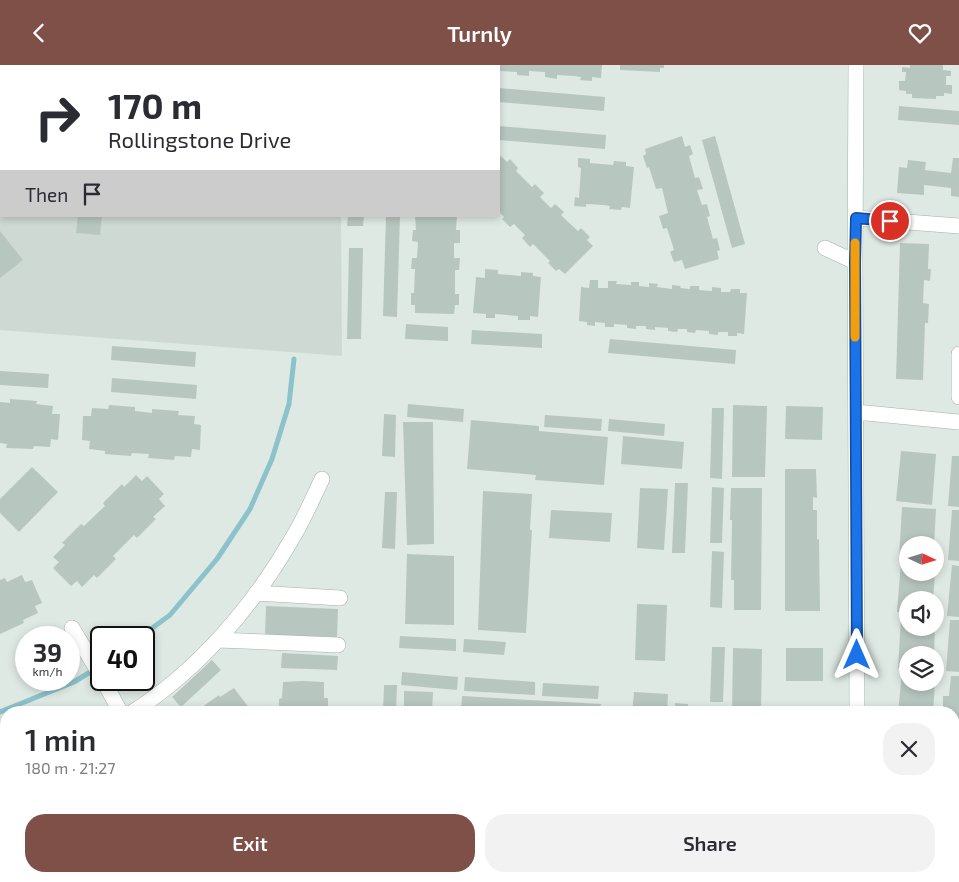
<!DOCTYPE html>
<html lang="en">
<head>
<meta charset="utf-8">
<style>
	body { margin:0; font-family:"Exo 2",sans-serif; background:#f2f2f3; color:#2b2b33; height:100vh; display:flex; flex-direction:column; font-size:19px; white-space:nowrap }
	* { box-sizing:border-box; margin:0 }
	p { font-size:16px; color:#7c7c81 }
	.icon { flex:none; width:28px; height:28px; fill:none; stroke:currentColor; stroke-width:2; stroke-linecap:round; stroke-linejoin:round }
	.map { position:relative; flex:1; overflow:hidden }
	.sheet { position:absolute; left:0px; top:641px; width:960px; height:176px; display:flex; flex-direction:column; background:#fff; border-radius:20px 20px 0 0; box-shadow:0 2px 8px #0003 }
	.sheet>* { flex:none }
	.banner { position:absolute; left:0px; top:0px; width:500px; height:152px; box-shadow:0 2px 8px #0003; background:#fff; color:#2b2b33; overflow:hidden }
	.needle { width:32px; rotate:94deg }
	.controls { position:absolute; left:899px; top:471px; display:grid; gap:10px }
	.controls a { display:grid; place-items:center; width:45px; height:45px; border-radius:50%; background:#fff; box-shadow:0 2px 8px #0003; font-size:25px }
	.speed { position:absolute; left:15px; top:561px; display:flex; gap:10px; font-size:25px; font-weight:700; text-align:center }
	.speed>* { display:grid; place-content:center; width:65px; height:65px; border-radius:50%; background:#fff; box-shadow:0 2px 8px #0003; line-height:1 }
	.speed small { font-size:12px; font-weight:400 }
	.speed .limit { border:2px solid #111; border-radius:8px; background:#fff; color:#111 }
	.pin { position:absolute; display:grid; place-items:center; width:42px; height:42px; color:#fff; margin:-21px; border:2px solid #fff; border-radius:50%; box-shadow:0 1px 5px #0007 }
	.me { position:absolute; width:55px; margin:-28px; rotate:0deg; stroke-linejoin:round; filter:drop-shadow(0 0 4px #0008) }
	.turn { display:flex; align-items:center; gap:18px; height:105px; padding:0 25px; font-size:22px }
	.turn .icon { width:65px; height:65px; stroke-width:2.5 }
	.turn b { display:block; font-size:35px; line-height:42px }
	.then { display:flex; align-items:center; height:48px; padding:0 25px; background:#0003; gap:10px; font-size:19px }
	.round { display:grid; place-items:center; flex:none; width:52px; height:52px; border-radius:20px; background:#f2f2f3 }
	.overview { display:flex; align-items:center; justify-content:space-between; height:85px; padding:0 25px }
	h1 { font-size:30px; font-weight:600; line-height:38px }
	.button { display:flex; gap:10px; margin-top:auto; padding:10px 25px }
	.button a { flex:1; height:58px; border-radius:20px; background:#7e5048; color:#fff; font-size:20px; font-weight:600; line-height:58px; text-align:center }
	.button a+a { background:#f2f2f3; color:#2b2b33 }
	header { display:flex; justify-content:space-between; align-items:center; height:65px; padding:0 25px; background:#7e5048; color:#fff; font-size:22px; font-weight:600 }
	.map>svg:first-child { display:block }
	.built { fill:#ced9d3 }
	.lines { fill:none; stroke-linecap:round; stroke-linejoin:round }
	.stream { stroke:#8cc2c9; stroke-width:5 }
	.building { fill:#b8c6c0 }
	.minor-casing { stroke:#a3b0ab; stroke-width:16 }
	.minor { stroke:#fff; stroke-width:15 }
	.route-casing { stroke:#114b97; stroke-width:12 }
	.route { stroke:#1a73e8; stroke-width:9 }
	.slow { stroke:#f59e0b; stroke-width:9 }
</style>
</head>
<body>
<header><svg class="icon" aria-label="back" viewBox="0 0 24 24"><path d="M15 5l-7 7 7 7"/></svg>Turnly<svg class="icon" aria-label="heart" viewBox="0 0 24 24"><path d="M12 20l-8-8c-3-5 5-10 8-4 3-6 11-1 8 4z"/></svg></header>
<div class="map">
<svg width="959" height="817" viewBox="0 0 959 817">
	<rect width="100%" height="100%" fill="#dfe9e4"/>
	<path class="built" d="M 0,0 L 340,0 L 1,1 L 1,151 L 341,151 L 342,291 L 0,265 Z"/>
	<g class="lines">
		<path class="stream" d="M 140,572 L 170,550 L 217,494 L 250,444 L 272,394 L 289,339 L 294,294
			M 0,647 L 74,617 L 95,604"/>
	</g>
	<path class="building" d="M 499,0 L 602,0 L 601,13 L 592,12 L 592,16 L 580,15 L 581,12 L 574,11 L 557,10 L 557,14 L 545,12 L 545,7 L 529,6 L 529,11 L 517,10 L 517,7 L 500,6 Z
		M 620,0 L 664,0 L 664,3 L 660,3 L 660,7 L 620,5 Z
		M 910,0 L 943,0 L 943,5 L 951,6 L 951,11 L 946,11 L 946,20 L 952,20 L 952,29 L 944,28 L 944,31 L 936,31 L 936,34 L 912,33 L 912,29 L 906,29 L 906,26 L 899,25 L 899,16 L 905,16 L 906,7 L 902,7 L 902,2 L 910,3 Z
		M 499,23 L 605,32 L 604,46 L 499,37 Z
		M 899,41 L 959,46 L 959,60 L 898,55 Z
		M 499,61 L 606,70 L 605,84 L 499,75 Z
		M 682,71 L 685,82 L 690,80 L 693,89 L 689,91 L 695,113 L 699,112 L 703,124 L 697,125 L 702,140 L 707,139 L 710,151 L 707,152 L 713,174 L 717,173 L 720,185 L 717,186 L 719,194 L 685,204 L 682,195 L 674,197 L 670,187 L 674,185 L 667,163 L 663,164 L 659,151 L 668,148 L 662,123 L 656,124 L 649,102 L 647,103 L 643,91 L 646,89 L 645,84 Z
		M 715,71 L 745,179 L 732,183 L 702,75 Z
		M 501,91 L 507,97 L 510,94 L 518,103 L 516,106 L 532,122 L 535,119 L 544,128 L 540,132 L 551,143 L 555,139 L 564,147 L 561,150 L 566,155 L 578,166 L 581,163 L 590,172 L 587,175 L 593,181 L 565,209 L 559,204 L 556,206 L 548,198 L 550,196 L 533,179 L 530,182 L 522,173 L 525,170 L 514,159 L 510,162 L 502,154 L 504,152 L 499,147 L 499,93 Z
		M 578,93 L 590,94 L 590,98 L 613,100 L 614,96 L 626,97 L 626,101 L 634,102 L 630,143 L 622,142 L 621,145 L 609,144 L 610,141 L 603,140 L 586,139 L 586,142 L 574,141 L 575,132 L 579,133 L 581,103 L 578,102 Z
		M 953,93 L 959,93 L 959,132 L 951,131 L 951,123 L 924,120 L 924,130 L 897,128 L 899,102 L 907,103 L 908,95 L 926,97 L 925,105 L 951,108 Z
		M 78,151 L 102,151 L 100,170 L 76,168 Z
		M 348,151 L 364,151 L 363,161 L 347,161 Z
		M 386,151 L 400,151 L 397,252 L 383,251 Z
		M 415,151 L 457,151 L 456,165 L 460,165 L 460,178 L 454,178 L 454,193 L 460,193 L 459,205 L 455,205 L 455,229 L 459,229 L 459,240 L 455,240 L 454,249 L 415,248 L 415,240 L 411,240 L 411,228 L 414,228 L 415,204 L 411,204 L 412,193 L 417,193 L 418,177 L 412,176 L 413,165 L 416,165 Z
		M 0,166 L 23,195 L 0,213 Z
		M 900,178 L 929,179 L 928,204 L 931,204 L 930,216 L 924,215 L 923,238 L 929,239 L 928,258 L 925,258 L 923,315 L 896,314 Z
		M 349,183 L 363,183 L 361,274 L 347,274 Z
		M 485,204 L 498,205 L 498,209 L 521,211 L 521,207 L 533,208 L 533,211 L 541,212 L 538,252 L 530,251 L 530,255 L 518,255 L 518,251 L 495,249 L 495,253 L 486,253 L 486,249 L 473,248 L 476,212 L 485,213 Z
		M 590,215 L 598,215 L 598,223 L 608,223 L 608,216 L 617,216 L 616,219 L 631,220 L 631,217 L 639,217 L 639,221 L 649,222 L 649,218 L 658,219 L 657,222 L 672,224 L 672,220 L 681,221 L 680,223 L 690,224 L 690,221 L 699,221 L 699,225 L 712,226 L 712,222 L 721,223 L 721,227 L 730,227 L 731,224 L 740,224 L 740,228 L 747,228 L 744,269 L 737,268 L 737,271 L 728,271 L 728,267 L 718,267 L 718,270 L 709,269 L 709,266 L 696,265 L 695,268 L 687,267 L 687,264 L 678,264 L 677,267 L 668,266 L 668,263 L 655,262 L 655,265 L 646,264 L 646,261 L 636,261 L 636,264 L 627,263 L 627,260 L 614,259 L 614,262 L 605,262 L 605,258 L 595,257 L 595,261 L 587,260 L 587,257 L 579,256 L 581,222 L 589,223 Z
		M 406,259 L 448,262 L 448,276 L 405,274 Z
		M 472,265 L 542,269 L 542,283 L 471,279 Z
		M 610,274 L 736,285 L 735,299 L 608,288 Z
		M 112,281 L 196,287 L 195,302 L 111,295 Z
		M 0,306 L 49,309 L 48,323 L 0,320 Z
		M 112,313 L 197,320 L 196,334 L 111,327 Z
		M 10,334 L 37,336 L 36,339 L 53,341 L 52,349 L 60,349 L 58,375 L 51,374 L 50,382 L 34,381 L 33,384 L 6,383 L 7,379 L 0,378 L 0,337 L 10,338 Z
		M 408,339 L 464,344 L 463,357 L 407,352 Z
		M 109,340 L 135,342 L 135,346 L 152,348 L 152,344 L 179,346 L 178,350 L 195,351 L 194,359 L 201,360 L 200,385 L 192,384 L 191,392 L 175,391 L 174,395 L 148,393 L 149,389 L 132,388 L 131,391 L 105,389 L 105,386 L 89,384 L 90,376 L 82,375 L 83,351 L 91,351 L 92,343 L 108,344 Z
		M 733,340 L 767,341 L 765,412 L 732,412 Z
		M 786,341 L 823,342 L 822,375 L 785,374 Z
		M 712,343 L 724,343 L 722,414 L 710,413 Z
		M 384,349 L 396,350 L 395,392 L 382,391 Z
		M 545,350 L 602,354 L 601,366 L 544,362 Z
		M 609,354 L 665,359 L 664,371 L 608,366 Z
		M 471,355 L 539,361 L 539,366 L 608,372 L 604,420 L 535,415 L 536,410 L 467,404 Z
		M 403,357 L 433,357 L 434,479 L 407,480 Z
		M 623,371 L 684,377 L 682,404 L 621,399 Z
		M 901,386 L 936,389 L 932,440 L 896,436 Z
		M 952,391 L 959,391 L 959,442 L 948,441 Z
		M 32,402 L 58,427 L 19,467 L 0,448 L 0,434 Z
		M 785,404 L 816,404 L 817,433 L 813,432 L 813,445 L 817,445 L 817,475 L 819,474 L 820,546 L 785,546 Z
		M 136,410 L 142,416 L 147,411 L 164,429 L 159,434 L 165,441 L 153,452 L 156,454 L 137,473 L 134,470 L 113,491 L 116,494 L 97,513 L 94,510 L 82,522 L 77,516 L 71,521 L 53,503 L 59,497 L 53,492 L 65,480 L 62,478 L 81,459 L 84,461 L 105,441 L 103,438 L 122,419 L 124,422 Z
		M 675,418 L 688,418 L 685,488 L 672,488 Z
		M 712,422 L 724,423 L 722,478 L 710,478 Z
		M 640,423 L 668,424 L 664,485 L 637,483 Z
		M 731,423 L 762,423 L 761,545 L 734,545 L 734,515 L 731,515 L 732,455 L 730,455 Z
		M 483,426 L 532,429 L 530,465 L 532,465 L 526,568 L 478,565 Z
		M 385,427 L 397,427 L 395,484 L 382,483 Z
		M 902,442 L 936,444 L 934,480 L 908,480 L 908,493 L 899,493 Z
		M 551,445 L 612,448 L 610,477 L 549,473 Z
		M 952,445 L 959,445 L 959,496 L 948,495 Z
		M 712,486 L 724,487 L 722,543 L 710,542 Z
		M 407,489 L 454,491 L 454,560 L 405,559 Z
		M 901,497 L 908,497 L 908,508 L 935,508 L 933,535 L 908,535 L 908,548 L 897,547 Z
		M 952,500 L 959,501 L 959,552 L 947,551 Z
		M 22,510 L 25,517 L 32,515 L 42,538 L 35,541 L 38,548 L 23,555 L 24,558 L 0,569 L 0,515 L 5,513 L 7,517 Z
		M 637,539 L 667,540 L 665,596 L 635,595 Z
		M 266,541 L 338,544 L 337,572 L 265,570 Z
		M 901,552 L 908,552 L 908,562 L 935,562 L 934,590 L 908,590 L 908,603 L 898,603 Z
		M 950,555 L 959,555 L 959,607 L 946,606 Z
		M 400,571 L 456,574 L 456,586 L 399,583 Z
		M 464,574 L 506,577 L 504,590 L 463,587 Z
		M 712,582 L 725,582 L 723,637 L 710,637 Z
		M 733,583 L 762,584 L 761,648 L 732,648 Z
		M 786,583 L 823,583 L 823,616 L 786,616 Z
		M 282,588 L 338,591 L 337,605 L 281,603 Z
		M 212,595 L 221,605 L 181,642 L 172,632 Z
		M 902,606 L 908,607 L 908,618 L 935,618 L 933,648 L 898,648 Z
		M 402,607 L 458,612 L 457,625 L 401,620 Z
		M 951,611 L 959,611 L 959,662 L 954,661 L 954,648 L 943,648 L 943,631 L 949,631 Z
		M 465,612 L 535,617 L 535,630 L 464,626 Z
		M 303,616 L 324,617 L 324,633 L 328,633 L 328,648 L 279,648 L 279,634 L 282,633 L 283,617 Z
		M 543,618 L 599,621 L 598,634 L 542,631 Z
		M 384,620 L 397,620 L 396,648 L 383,648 Z
		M 234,623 L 253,648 L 199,648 L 198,645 L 209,637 L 219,630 L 220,632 Z
		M 404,626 L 433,627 L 432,648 L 404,648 Z
		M 634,627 L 668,629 L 667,648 L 632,648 Z
		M 462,631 L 601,639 L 600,648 L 461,648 Z
		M 675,638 L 688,639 L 688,648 L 675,648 Z
		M 794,643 L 820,643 L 819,648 L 794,648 Z
		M 954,665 L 959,666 L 959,717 L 954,716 Z"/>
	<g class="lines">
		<g class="minor-casing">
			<path id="minor" d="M 856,0 L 855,197 L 857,648
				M 856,153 L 959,161
				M 825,183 L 855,197
				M 959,332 L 959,289
				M 856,347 L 959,357
				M 256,528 L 340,533
				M 72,563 L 101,611
				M 218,575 L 338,580
				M 103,615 L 121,648
				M 131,648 C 197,607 255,539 293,472 C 304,454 313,433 322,414
				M 0,762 L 6,762
				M 954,766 L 959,766
				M 660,811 L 734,817
				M 857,817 L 857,811"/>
		</g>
		<use href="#minor" class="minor"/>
	</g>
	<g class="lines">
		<g class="route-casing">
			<path id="route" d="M 857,590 L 855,197 L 856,153 L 890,156"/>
		</g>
		<use href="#route" class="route"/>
		<path class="slow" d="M 855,272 L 855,178"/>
	</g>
</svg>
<div class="controls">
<a><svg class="needle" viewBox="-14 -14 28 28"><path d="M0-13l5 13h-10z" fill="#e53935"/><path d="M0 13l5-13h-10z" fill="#7c7c81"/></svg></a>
<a><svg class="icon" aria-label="sound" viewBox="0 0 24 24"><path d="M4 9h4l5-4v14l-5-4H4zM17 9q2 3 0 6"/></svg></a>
<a><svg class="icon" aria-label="layers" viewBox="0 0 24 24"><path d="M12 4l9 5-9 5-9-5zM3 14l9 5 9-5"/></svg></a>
</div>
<div class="speed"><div>39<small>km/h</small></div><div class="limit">40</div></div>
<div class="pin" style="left:890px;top:156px;background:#d93025"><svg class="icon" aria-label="arrive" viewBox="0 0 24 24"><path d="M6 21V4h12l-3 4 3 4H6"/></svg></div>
<svg class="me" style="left:857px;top:590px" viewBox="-20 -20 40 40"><path d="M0-17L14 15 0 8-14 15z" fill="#1a73e8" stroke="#fff" stroke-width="4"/></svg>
<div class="banner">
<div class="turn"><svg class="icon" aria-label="right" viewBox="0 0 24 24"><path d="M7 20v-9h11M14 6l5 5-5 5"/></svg><div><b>170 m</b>Rollingstone Drive</div></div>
<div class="then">Then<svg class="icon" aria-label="arrive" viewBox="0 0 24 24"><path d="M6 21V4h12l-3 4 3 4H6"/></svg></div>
</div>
<section class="sheet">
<div class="overview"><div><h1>1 min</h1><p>180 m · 21:27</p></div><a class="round"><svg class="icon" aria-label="close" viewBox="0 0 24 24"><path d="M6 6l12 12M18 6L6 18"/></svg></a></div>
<div class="button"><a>Exit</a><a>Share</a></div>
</section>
</div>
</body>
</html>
